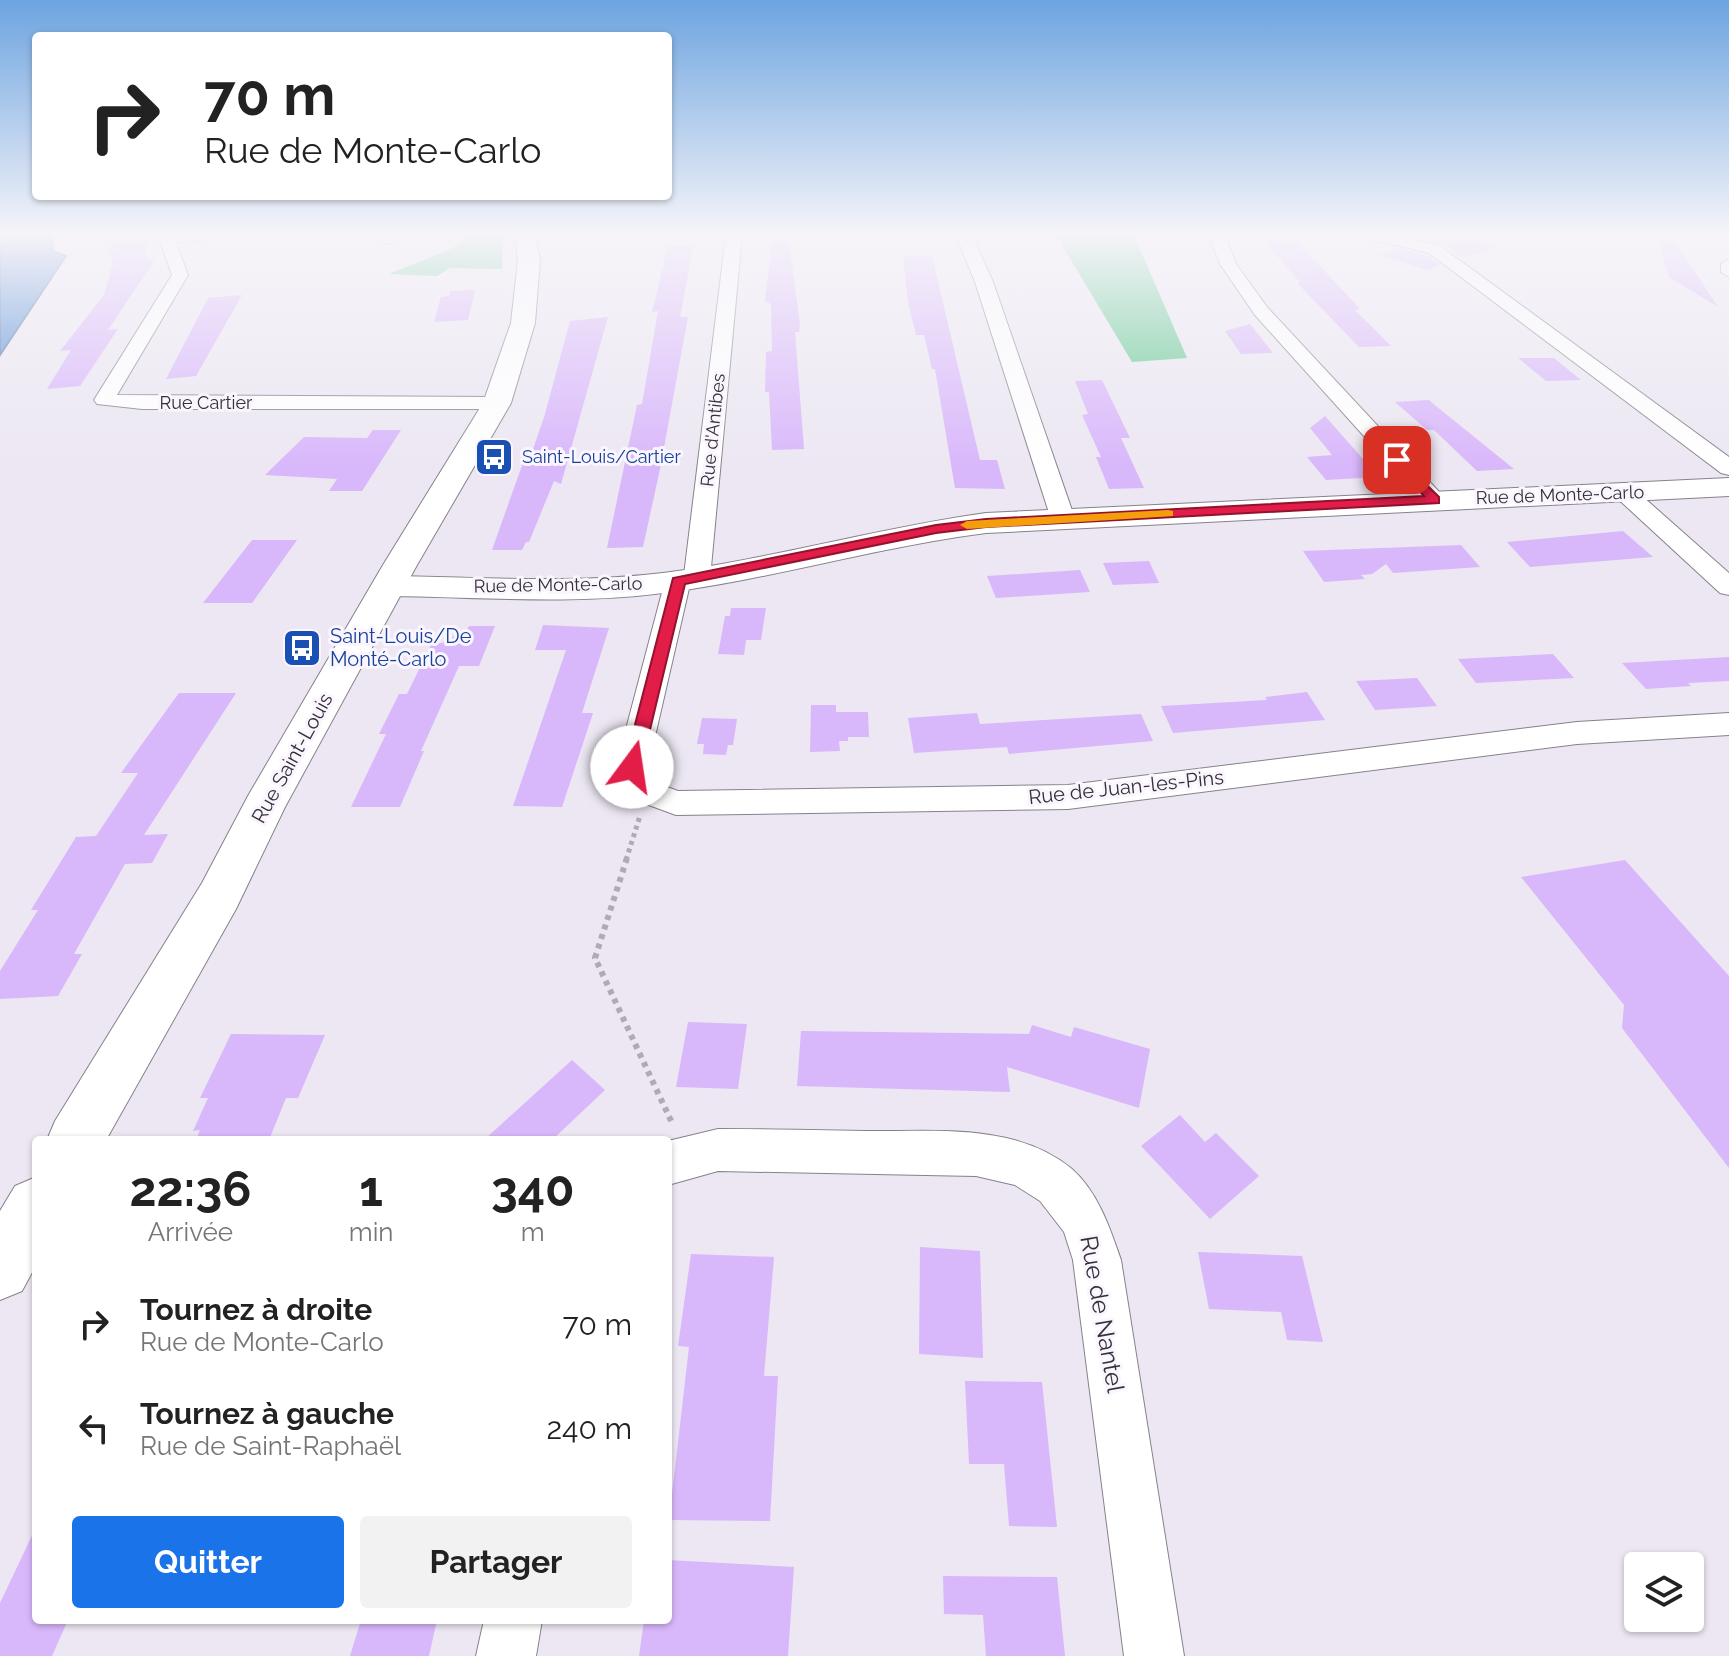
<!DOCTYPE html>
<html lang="fr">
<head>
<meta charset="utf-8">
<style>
	body { margin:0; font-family:Raleway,sans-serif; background:#f2f2f2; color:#222; height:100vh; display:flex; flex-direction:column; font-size:30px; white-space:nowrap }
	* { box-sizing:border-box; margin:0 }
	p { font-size:26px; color:#767676 }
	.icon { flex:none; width:44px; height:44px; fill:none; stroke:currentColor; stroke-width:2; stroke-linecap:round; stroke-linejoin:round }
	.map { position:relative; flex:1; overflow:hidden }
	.panel { position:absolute; left:32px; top:1136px; width:640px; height:488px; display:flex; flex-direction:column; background:#fff; border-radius:8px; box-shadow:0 2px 6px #0004 }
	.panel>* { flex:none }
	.hud { position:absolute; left:32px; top:32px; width:640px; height:168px; border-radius:8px; box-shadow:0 2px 6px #0004; background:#fff; color:#222; overflow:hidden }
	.buttons { position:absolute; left:1624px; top:1552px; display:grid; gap:16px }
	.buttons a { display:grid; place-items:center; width:80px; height:80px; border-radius:8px; background:#fff; box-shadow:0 2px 6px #0004; font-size:40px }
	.pin { position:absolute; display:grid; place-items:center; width:68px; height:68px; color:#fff; margin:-34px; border-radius:16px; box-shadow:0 4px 12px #0006 }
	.me { position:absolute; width:88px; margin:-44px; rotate:14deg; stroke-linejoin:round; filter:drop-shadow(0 0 6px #0008) }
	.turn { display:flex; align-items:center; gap:28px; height:168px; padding:0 40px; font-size:36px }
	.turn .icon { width:104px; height:104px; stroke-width:2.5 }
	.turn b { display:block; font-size:56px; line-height:68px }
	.eta { display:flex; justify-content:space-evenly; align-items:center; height:136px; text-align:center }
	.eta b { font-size:48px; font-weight:700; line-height:56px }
	.action { display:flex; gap:16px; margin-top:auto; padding:16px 40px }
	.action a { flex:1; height:92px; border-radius:8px; background:#1a73e8; color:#fff; font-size:32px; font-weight:700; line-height:92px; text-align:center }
	.action a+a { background:#f2f2f2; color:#222 }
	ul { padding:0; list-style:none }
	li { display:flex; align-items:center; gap:24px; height:104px; padding:0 40px }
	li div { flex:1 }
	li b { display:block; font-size:30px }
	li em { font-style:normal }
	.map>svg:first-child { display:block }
	.forest { fill:#64c992 }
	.water { fill:#558dd5; stroke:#4b72a5; stroke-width:2 }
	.building { fill:#d9b7fb }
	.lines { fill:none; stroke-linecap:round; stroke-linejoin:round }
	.minor-casing { stroke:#86828b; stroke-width:2 }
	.tertiary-casing { stroke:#86828b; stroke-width:2 }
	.secondary-casing { stroke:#86828b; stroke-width:2 }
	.path-far1 { stroke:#afabb3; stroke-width:5; stroke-dasharray:4 4; stroke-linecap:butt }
	.path { stroke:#afabb3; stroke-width:6; stroke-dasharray:5 5; stroke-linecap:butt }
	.minor { fill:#fff; fill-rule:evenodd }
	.tertiary { fill:#fff; fill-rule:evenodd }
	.secondary { fill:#fff; fill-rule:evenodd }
	.route { fill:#e11d48; stroke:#92132f; stroke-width:2 }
	.slow { fill:#f59e0b }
	.labels { text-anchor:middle; stroke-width:6; stroke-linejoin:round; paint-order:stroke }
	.far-street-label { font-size:18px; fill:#343236; stroke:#faf5ff }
	.far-transit-label { font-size:18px; fill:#164399; stroke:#faf5ff; text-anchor:start }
	.transit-label { font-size:20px; fill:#164399; stroke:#faf5ff; text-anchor:start }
	.street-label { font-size:20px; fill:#343236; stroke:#faf5ff }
	.near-street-label { font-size:24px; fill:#343236; stroke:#faf5ff }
</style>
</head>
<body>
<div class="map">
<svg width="1729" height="1656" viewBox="0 0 1729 1656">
	<rect width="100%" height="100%" fill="#ece7f2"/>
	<path class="forest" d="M 470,235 L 503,235 L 502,269 L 450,268 L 437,276 L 389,274 L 453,248 Z
		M 1056,235 L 1134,235 L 1187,358 L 1132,362 Z"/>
	<path class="water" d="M 0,235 L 52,235 L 53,251 L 66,256 L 0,355 Z"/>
	<path class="building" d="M 107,235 L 150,235 L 145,255 L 154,261 L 108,330 L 118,329 L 80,386 L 47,389 L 71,350 L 60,351 L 104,295 L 113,262 L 107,250 L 113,249 Z
		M 773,235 L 788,235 L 800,324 L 799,332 L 795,332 L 804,449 L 772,450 L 769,392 L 765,392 L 766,352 L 772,351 L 771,304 L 765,301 Z
		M 1258,235 L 1291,235 L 1360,309 L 1355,310 L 1391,346 L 1359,347 L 1298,284 L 1300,282 Z
		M 1424,235 L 1458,235 L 1495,247 L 1462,258 L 1441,243 L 1418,238 Z
		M 1655,235 L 1671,235 L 1718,307 L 1670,278 Z
		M 673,245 L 692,246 L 693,249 L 680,317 L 688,317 L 660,469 L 643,547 L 607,548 L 637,405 L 642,404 L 658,311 L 652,312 L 668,246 Z
		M 1396,248 L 1428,256 L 1440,265 L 1428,270 L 1380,255 Z
		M 903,256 L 932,256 L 980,460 L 997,460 L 1005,489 L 955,488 L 935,369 L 932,369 L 924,335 L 916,335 L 908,302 Z
		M 475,290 L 468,320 L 434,322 L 441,297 L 449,296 L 450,291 Z
		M 242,295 L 196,376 L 166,379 L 208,298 Z
		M 608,317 L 561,484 L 554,481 L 529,542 L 526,542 L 522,550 L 492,550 L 520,471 L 523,464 L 528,464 L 545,414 L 570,321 Z
		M 1250,324 L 1273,353 L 1241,354 L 1225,331 Z
		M 1518,358 L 1554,358 L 1581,380 L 1546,381 Z
		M 1102,380 L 1130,438 L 1121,438 L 1144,488 L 1109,489 L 1096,457 L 1101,457 L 1082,415 L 1088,414 L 1075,381 Z
		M 1429,400 L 1436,406 L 1514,469 L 1477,471 L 1434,430 L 1427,430 L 1395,402 Z
		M 1325,416 L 1379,477 L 1326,480 L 1307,457 L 1332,455 L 1310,428 Z
		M 373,430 L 401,430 L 362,491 L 329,491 L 337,479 L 265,475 L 304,437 L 367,438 Z
		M 1623,531 L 1653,557 L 1530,567 L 1507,542 Z
		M 252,540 L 297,540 L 252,603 L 203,603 Z
		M 1461,545 L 1480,567 L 1393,573 L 1386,564 L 1372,574 L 1361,575 L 1365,579 L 1324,582 L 1303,551 Z
		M 1149,561 L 1159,583 L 1113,585 L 1103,563 Z
		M 1080,570 L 1090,592 L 996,598 L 987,576 Z
		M 731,608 L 766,608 L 761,640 L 746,640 L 744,655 L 718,654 L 725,616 L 730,616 Z
		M 543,625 L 609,628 L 582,713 L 593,713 L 562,807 L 513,806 L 566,650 L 535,650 Z
		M 469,626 L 495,626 L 479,666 L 459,666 L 421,751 L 424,751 L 400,807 L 351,807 L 386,734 L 379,734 L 399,694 L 407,694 L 431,645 L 451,641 L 453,636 L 464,636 Z
		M 1553,654 L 1574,678 L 1476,683 L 1458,659 Z
		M 1729,657 L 1729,681 L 1688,683 L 1691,686 L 1646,689 L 1622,663 Z
		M 1417,678 L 1437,706 L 1375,710 L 1356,681 Z
		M 1307,692 L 1325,720 L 1173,733 L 1161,706 L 1267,700 L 1265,697 Z
		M 179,693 L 236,693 L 144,835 L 168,834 L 152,863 L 125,864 L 74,954 L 82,954 L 58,996 L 0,999 L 0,971 L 38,910 L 31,910 L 76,837 L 96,836 L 138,773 L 121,773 Z
		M 811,705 L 836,705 L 836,712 L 868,712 L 869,737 L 848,737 L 848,741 L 839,741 L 840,751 L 810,752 Z
		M 977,713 L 980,724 L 1141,714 L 1153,741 L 1009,754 L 1007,747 L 914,753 L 908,718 Z
		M 702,718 L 737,719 L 733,745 L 728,745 L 726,755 L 703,754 L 704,744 L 697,744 Z
		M 1625,860 L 1729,976 L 1729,1168 L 1622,1028 L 1624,1005 L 1521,877 Z
		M 688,1022 L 747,1024 L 738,1089 L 676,1087 Z
		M 1032,1025 L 1071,1037 L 1074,1027 L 1150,1049 L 1139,1108 L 1007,1067 L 1010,1092 L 797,1086 L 801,1031 L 1029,1034 Z
		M 231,1034 L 325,1035 L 298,1098 L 286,1098 L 269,1140 L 196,1140 L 200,1130 L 193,1131 L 208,1098 L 200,1098 Z
		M 572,1060 L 605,1090 L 552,1140 L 484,1140 Z
		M 1180,1115 L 1205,1142 L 1216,1133 L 1259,1176 L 1210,1219 L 1141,1146 Z
		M 920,1247 L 980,1251 L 983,1358 L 919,1354 Z
		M 1198,1252 L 1302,1256 L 1323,1342 L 1287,1340 L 1281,1312 L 1209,1309 Z
		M 691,1254 L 774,1257 L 764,1376 L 778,1376 L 770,1521 L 669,1520 L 689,1347 L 678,1346 Z
		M 965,1381 L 1042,1382 L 1057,1527 L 1009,1526 L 1004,1464 L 969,1464 Z
		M 36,1527 L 36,1620 L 68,1620 L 52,1656 L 0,1656 L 0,1603 Z
		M 668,1560 L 794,1567 L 788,1656 L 639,1656 L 644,1620 L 668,1620 Z
		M 943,1576 L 1057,1577 L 1065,1656 L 986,1656 L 983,1615 L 944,1614 Z
		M 361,1620 L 437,1620 L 429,1656 L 350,1656 Z"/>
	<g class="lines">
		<g class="minor-casing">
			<path id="minor" d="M 158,235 L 211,235 L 203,240 L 176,242 L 188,275 L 117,395 L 497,397 L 507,403 L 497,409 L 142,409 L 97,404 L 94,400 L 172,275 Z
				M 379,235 L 395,235 L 393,243 L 381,243 Z
				M 726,235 L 742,235 L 710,578 L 706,584 L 690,584 L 648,767 L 659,784 L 678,791 L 1068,785 L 1577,722 L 1729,713 L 1729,735 L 1577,744 L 1068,809 L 676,815 L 635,800 L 616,767 L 665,581 L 669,575 L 684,575 Z
				M 956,235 L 972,235 L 993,282 L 1075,519 L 1072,524 L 1054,524 L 1051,519 L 975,282 Z
				M 1209,235 L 1225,235 L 1236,264 L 1267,307 L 1442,495 L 1446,500 L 1442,505 L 1426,505 L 1255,315 L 1220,264 Z
				M 1364,235 L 1394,235 L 1440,246 L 1729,457 L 1729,475 L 1721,473 L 1429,253 L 1366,238 Z
				M 1729,259 L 1729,277 L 1721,272 L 1721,264 Z
				M 1625,486 L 1633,488 L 1729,573 L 1729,595 L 1720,593 L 1617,498 L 1613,493 L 1617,488 Z
				M 718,1129 C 767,1129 816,1130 865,1131 C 933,1132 1016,1122 1072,1169 C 1098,1192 1110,1228 1121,1260 L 1184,1656 L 1124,1656 L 1073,1260 L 1064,1232 L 1040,1201 L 1015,1185 L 976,1176 L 718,1171 L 668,1185 L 668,1141 Z
				M 484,1620 L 542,1620 L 536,1656 L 476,1656 Z"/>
		</g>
		<g class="tertiary-casing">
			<path id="tertiary" d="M 1729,478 L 1729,496 L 986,533 C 877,547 772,579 663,593 C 572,605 480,597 389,596 L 377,593 L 372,586 L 377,579 L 389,576 C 480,577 572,584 663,573 C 772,559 877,528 986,513 Z"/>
		</g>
		<g class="secondary-casing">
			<path id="secondary" d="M 515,235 L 535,235 L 540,260 L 535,323 L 511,403 L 417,565 L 285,807 L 236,909 L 106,1140 L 47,1140 L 55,1121 L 202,883 L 248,796 L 383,565 L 483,403 L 511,323 L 518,260 Z
				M 36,1177 L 36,1265 L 22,1291 L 0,1300 L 0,1211 L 15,1186 Z"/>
		</g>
		<path class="path-far1" d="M 626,860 L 640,816"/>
		<path class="path" d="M 627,858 L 595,958 L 673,1125"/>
		<use href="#minor" class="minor"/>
		<use href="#tertiary" class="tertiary"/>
		<use href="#secondary" class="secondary"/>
	</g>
	<linearGradient id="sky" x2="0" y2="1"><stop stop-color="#6da4e0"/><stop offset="0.5" stop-color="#f6f4f9"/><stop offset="1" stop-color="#f6f4f9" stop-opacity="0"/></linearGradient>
	<rect width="1729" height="467" fill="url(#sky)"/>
	<path class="route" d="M 1397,456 L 1439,497 L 1439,503 L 986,527 L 936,533 L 685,584 L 641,767 L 632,774 L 624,767 L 673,578 L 936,525 L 986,519 L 1424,496 L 1391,460 Z"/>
	<path class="slow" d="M 1168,510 L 1173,511 L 1173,516 L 967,529 L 960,525 L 967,521 Z"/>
	<defs>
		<g id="bus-square" transform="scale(2)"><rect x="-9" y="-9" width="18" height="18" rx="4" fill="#1a4fb4" stroke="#faf5ff"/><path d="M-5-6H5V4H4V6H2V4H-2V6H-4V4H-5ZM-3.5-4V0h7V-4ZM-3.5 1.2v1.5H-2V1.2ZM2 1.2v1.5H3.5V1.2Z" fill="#fff"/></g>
	</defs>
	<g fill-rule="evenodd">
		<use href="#bus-square" x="494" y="457"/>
		<use href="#bus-square" x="302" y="648"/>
	</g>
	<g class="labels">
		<g class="far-street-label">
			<text x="206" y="409">Rue Cartier</text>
			<text transform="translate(713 430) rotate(-84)" y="6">Rue d'Antibes</text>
			<text transform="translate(1560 495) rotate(-2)" y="6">Rue de Monte-Carlo</text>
			<text transform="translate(558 585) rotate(-1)" y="6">Rue de Monte-Carlo</text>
		</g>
		<g class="far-transit-label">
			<text x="522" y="463">Saint-Louis/Cartier</text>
		</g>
		<g class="transit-label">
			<text x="330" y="643">Saint-Louis/De<tspan x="330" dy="23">Monté-Carlo</tspan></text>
		</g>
		<g class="street-label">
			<text transform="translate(292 758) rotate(-61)" y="7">Rue Saint-Louis</text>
			<text transform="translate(1126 787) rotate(-6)" y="7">Rue de Juan-les-Pins</text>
		</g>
		<g class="near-street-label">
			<text transform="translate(1102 1314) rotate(80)" y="8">Rue de Nantel</text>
		</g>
	</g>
</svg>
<div class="buttons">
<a><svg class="icon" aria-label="layers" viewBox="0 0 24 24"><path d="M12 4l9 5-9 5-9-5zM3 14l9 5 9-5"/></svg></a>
</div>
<div class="pin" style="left:1397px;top:460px;background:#d93025"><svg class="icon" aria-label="arrive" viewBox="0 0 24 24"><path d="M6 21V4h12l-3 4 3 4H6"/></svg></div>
<svg class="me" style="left:632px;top:767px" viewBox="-20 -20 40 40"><circle r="19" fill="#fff"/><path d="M0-13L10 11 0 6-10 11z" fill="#e11d48"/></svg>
<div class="hud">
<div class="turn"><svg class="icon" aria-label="right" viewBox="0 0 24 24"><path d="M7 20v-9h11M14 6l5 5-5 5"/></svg><div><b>70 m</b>Rue de Monte-Carlo</div></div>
</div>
<section class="panel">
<div class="eta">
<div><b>22:36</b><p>Arrivée</p></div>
<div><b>1</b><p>min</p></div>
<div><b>340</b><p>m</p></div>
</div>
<ul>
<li><svg class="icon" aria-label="right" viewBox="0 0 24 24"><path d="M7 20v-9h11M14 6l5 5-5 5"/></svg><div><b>Tournez à droite</b><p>Rue de Monte-Carlo</p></div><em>70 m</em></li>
<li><svg class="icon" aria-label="left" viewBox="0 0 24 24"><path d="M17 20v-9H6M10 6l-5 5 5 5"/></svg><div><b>Tournez à gauche</b><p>Rue de Saint-Raphaël</p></div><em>240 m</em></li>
</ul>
<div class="action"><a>Quitter</a><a>Partager</a></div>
</section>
</div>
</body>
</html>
